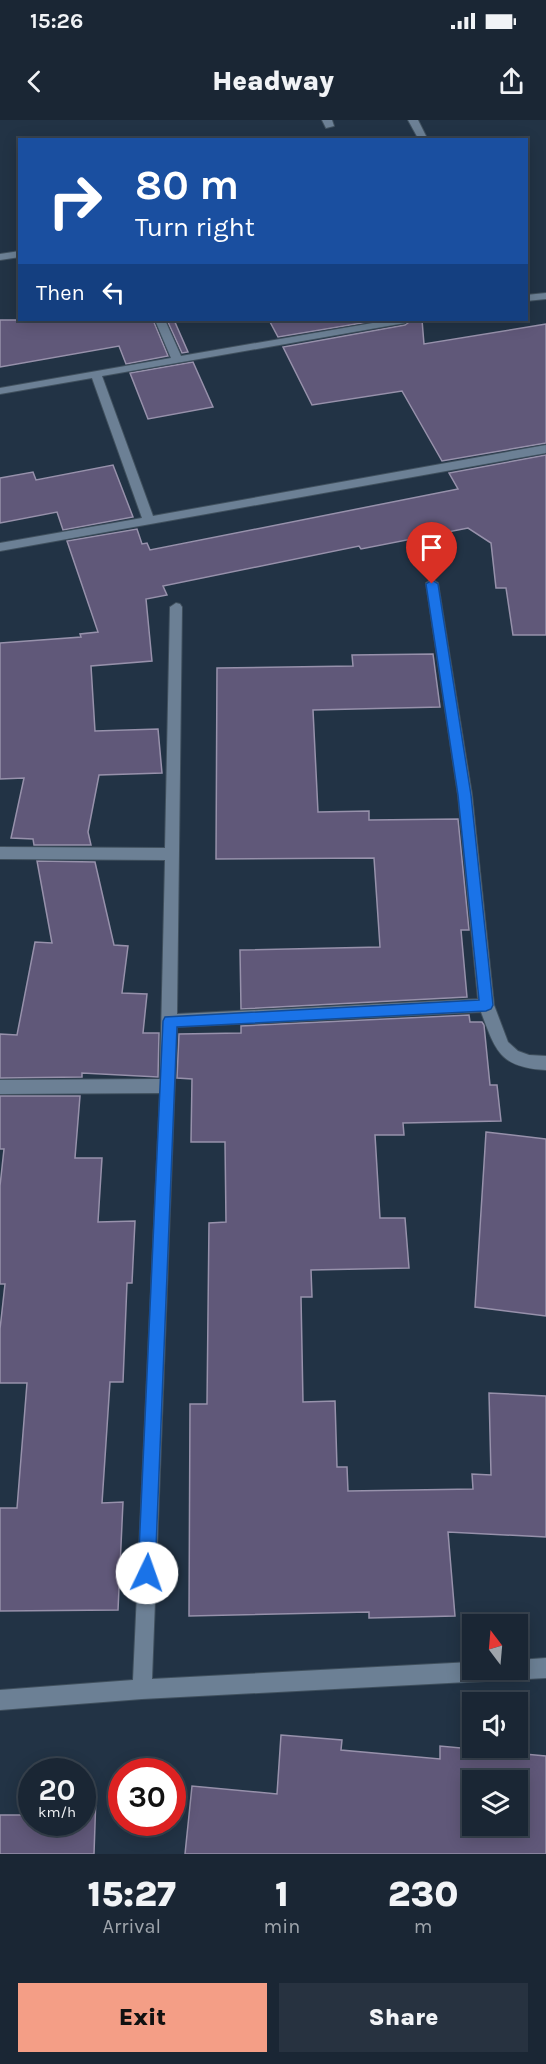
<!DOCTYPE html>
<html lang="en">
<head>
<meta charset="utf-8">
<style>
	body { margin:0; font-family:Karla,sans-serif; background:#273240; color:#f1f3f6; height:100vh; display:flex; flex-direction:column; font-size:22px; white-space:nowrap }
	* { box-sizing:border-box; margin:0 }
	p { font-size:20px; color:#9fa5ac }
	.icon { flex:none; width:33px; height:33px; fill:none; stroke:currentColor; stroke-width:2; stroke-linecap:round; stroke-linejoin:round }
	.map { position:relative; height:1734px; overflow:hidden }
	.side { display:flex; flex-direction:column; background:#1a2634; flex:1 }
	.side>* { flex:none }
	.hud { position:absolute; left:18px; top:18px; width:510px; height:183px; border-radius:0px; box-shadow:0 3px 15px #0003,0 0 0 2px #38434f; background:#1a4fa0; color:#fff; overflow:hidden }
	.needle { width:39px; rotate:344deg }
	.controls { position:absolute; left:462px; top:1494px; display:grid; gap:12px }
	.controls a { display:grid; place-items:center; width:66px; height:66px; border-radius:0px; background:#1a2634; box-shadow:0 3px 15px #0003,0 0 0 2px #38434f; font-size:30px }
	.speed { position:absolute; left:18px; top:1638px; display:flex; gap:12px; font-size:30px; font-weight:700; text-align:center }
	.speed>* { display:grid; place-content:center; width:78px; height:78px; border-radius:50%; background:#1a2634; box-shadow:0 3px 15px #0003,0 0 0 2px #38434f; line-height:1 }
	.speed small { font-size:15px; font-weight:400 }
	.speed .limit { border:9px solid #d22; background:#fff; color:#111 }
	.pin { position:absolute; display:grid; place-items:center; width:51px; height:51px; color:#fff; margin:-62px -26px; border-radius:50% 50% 50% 0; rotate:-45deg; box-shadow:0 0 6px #0007 }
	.pin .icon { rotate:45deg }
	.me { position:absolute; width:66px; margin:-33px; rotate:3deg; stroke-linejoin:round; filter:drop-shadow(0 0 4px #0008) }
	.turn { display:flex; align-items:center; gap:21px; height:126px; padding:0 18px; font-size:27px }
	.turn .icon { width:78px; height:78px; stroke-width:2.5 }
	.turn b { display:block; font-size:42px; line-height:51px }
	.then { display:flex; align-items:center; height:57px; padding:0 18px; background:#0003; gap:12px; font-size:22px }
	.eta { display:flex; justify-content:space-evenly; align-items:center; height:102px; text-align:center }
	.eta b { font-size:36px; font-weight:800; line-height:42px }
	.primary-button { display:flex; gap:12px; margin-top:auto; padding:12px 18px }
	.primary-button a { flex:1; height:69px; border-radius:0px; background:#f49e86; color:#111; font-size:24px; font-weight:800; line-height:69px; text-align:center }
	.primary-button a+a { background:#273240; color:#f1f3f6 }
	.status { display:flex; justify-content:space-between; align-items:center; height:42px; padding:0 30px; background:#1a2634; direction:ltr }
	.status svg { height:16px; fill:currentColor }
	header { display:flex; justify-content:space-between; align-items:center; height:78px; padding:0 18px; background:#1a2634; font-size:27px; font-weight:800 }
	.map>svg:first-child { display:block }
	.building { fill:#605879; stroke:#9791ab; stroke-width:1.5; fill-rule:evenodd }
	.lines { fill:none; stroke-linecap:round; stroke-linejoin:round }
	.minor-casing { stroke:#40505e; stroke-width:2 }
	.minor { fill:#6c8095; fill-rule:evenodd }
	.route { fill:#1a73e8; stroke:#114b97; stroke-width:1.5 }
</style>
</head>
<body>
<div class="status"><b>15:26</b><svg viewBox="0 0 49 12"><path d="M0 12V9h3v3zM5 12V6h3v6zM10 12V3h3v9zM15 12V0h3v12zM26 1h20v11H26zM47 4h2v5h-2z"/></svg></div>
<header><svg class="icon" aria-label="back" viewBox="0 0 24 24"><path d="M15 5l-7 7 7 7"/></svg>Headway<svg class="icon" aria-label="share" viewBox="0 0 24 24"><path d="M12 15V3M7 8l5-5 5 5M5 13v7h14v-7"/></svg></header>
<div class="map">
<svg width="546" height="1734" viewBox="0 0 546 1734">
	<rect width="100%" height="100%" fill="#223345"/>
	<path class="building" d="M 0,200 L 153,200 L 168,236 L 126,244 L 119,226 L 0,247 Z
		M 167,200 L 174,200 L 188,232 L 182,233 Z
		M 269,200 L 380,200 L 278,217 Z
		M 412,200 L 422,200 L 424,224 L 546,204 L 546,323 L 442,341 L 402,271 L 312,285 L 283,227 L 405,205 Z
		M 193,242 L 213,287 L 148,299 L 130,253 Z
		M 546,335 L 546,515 L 513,515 L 506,468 L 496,468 L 491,423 L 468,408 L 361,429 L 359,426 L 163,466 L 167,475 L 146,479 L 152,541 L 91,546 L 95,611 L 158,609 L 162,653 L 99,655 L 88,712 L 91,725 L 34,725 L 33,719 L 11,718 L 24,658 L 0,659 L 0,523 L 81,517 L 80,514 L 98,512 L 67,421 L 137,409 L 142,424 L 147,423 L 150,430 L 458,369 L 449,353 Z
		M 113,345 L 133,397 L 63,410 L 57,392 L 0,403 L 0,358 L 33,352 L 36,360 Z
		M 433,534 L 440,587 L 313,590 L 318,692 L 369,691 L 369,700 L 458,699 L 469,810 L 461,810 L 467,877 L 241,889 L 240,830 L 380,827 L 374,738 L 216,739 L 217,548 L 353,546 L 352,535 Z
		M 37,741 L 95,742 L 114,825 L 128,826 L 122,873 L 147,874 L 143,913 L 159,913 L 158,957 L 82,953 L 82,957 L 0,958 L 0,914 L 17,915 L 35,822 L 52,823 Z
		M 469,895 L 470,902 L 482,902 L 484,905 L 490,965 L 497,965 L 501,1001 L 403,1003 L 404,1015 L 375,1015 L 380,1098 L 405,1098 L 409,1148 L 311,1150 L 312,1177 L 301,1177 L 303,1282 L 335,1281 L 337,1347 L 347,1347 L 348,1371 L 473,1369 L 472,1354 L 491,1355 L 489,1273 L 546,1276 L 546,1417 L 448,1412 L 455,1496 L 369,1498 L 369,1492 L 189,1496 L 190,1284 L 207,1284 L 209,1103 L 226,1102 L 225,1022 L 191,1022 L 192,959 L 177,958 L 179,914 L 241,913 L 241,906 Z
		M 0,976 L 80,976 L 75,1038 L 102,1038 L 98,1102 L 135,1101 L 132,1163 L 127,1163 L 123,1262 L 110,1262 L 102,1383 L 123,1382 L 118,1490 L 0,1491 L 0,1388 L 17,1388 L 27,1263 L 0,1263 L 0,1209 L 5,1164 L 0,1164 L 0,1066 L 4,1029 L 0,1029 Z
		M 486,1012 L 546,1019 L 546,1196 L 475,1187 Z
		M 281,1615 L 342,1620 L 341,1630 L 440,1639 L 440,1626 L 546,1636 L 546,1734 L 185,1734 L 192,1666 L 277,1674 ZM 472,1660 L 518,1660 L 518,1706 L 472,1706 Z
		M 82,1675 L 96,1675 L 94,1734 L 0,1734 L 0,1695 L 22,1695 L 23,1676 L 32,1676 L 32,1702 L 82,1702 Z"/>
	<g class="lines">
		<g class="minor-casing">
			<path id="minor" d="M 322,0 L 332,0 L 334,6 L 326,8 Z
				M 408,0 L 418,0 L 428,20 L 419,20 Z
				M 20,131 L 20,137 L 0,140 L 0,134 Z
				M 546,173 L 546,179 L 526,181 L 526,175 Z
				M 155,200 L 165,200 L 181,236 L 390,200 L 410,200 L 405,203 L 102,256 L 153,396 L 546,325 L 546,333 L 0,431 L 0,423 L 142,398 L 92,258 L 0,274 L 0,268 L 171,238 Z
				M 432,459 L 438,463 L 472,675 L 494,885 L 508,922 L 518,931 L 529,935 L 546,936 L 546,950 C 499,947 496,931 481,892 L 177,907 L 152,1559 L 472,1542 L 472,1550 L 518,1550 L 518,1540 L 546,1538 L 546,1558 L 142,1579 L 0,1590 L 0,1570 L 133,1560 L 160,973 L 0,974 L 0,960 L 160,959 L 165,740 L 0,739 L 0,727 L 165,728 L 170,487 L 176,483 L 180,484 L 182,487 L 177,894 L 478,879 L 458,675 L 426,463 Z"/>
		</g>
		<use href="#minor" class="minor"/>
	</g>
	<path class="route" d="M 432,460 L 438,464 L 471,675 L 493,885 L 491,889 L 486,891 L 177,907 L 155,1453 L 153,1459 L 147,1462 L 141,1459 L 138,1453 L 163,901 L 165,897 L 479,880 L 458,675 L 426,464 Z"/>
</svg>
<div class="controls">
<a><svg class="needle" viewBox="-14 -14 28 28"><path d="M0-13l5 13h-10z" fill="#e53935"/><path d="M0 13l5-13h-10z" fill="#9fa5ac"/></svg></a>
<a><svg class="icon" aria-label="sound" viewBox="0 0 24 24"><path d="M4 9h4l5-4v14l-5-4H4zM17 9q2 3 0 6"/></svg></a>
<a><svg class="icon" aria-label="layers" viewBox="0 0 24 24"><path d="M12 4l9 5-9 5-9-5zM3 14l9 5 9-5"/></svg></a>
</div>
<div class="speed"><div>20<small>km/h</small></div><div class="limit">30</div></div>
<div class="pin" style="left:432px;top:464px;background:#d93025"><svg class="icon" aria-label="arrive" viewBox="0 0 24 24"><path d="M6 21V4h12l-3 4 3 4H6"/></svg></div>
<svg class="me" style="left:147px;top:1453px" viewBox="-20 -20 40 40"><circle r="19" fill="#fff"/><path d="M0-13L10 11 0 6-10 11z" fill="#1a73e8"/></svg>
<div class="hud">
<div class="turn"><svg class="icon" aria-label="right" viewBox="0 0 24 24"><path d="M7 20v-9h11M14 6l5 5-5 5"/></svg><div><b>80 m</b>Turn right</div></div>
<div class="then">Then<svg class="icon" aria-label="left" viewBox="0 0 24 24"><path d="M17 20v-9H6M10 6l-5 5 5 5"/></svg></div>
</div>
</div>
<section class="side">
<div class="eta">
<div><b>15:27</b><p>Arrival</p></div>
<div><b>1</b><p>min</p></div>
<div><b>230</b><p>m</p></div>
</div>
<div class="primary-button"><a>Exit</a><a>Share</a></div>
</section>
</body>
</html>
